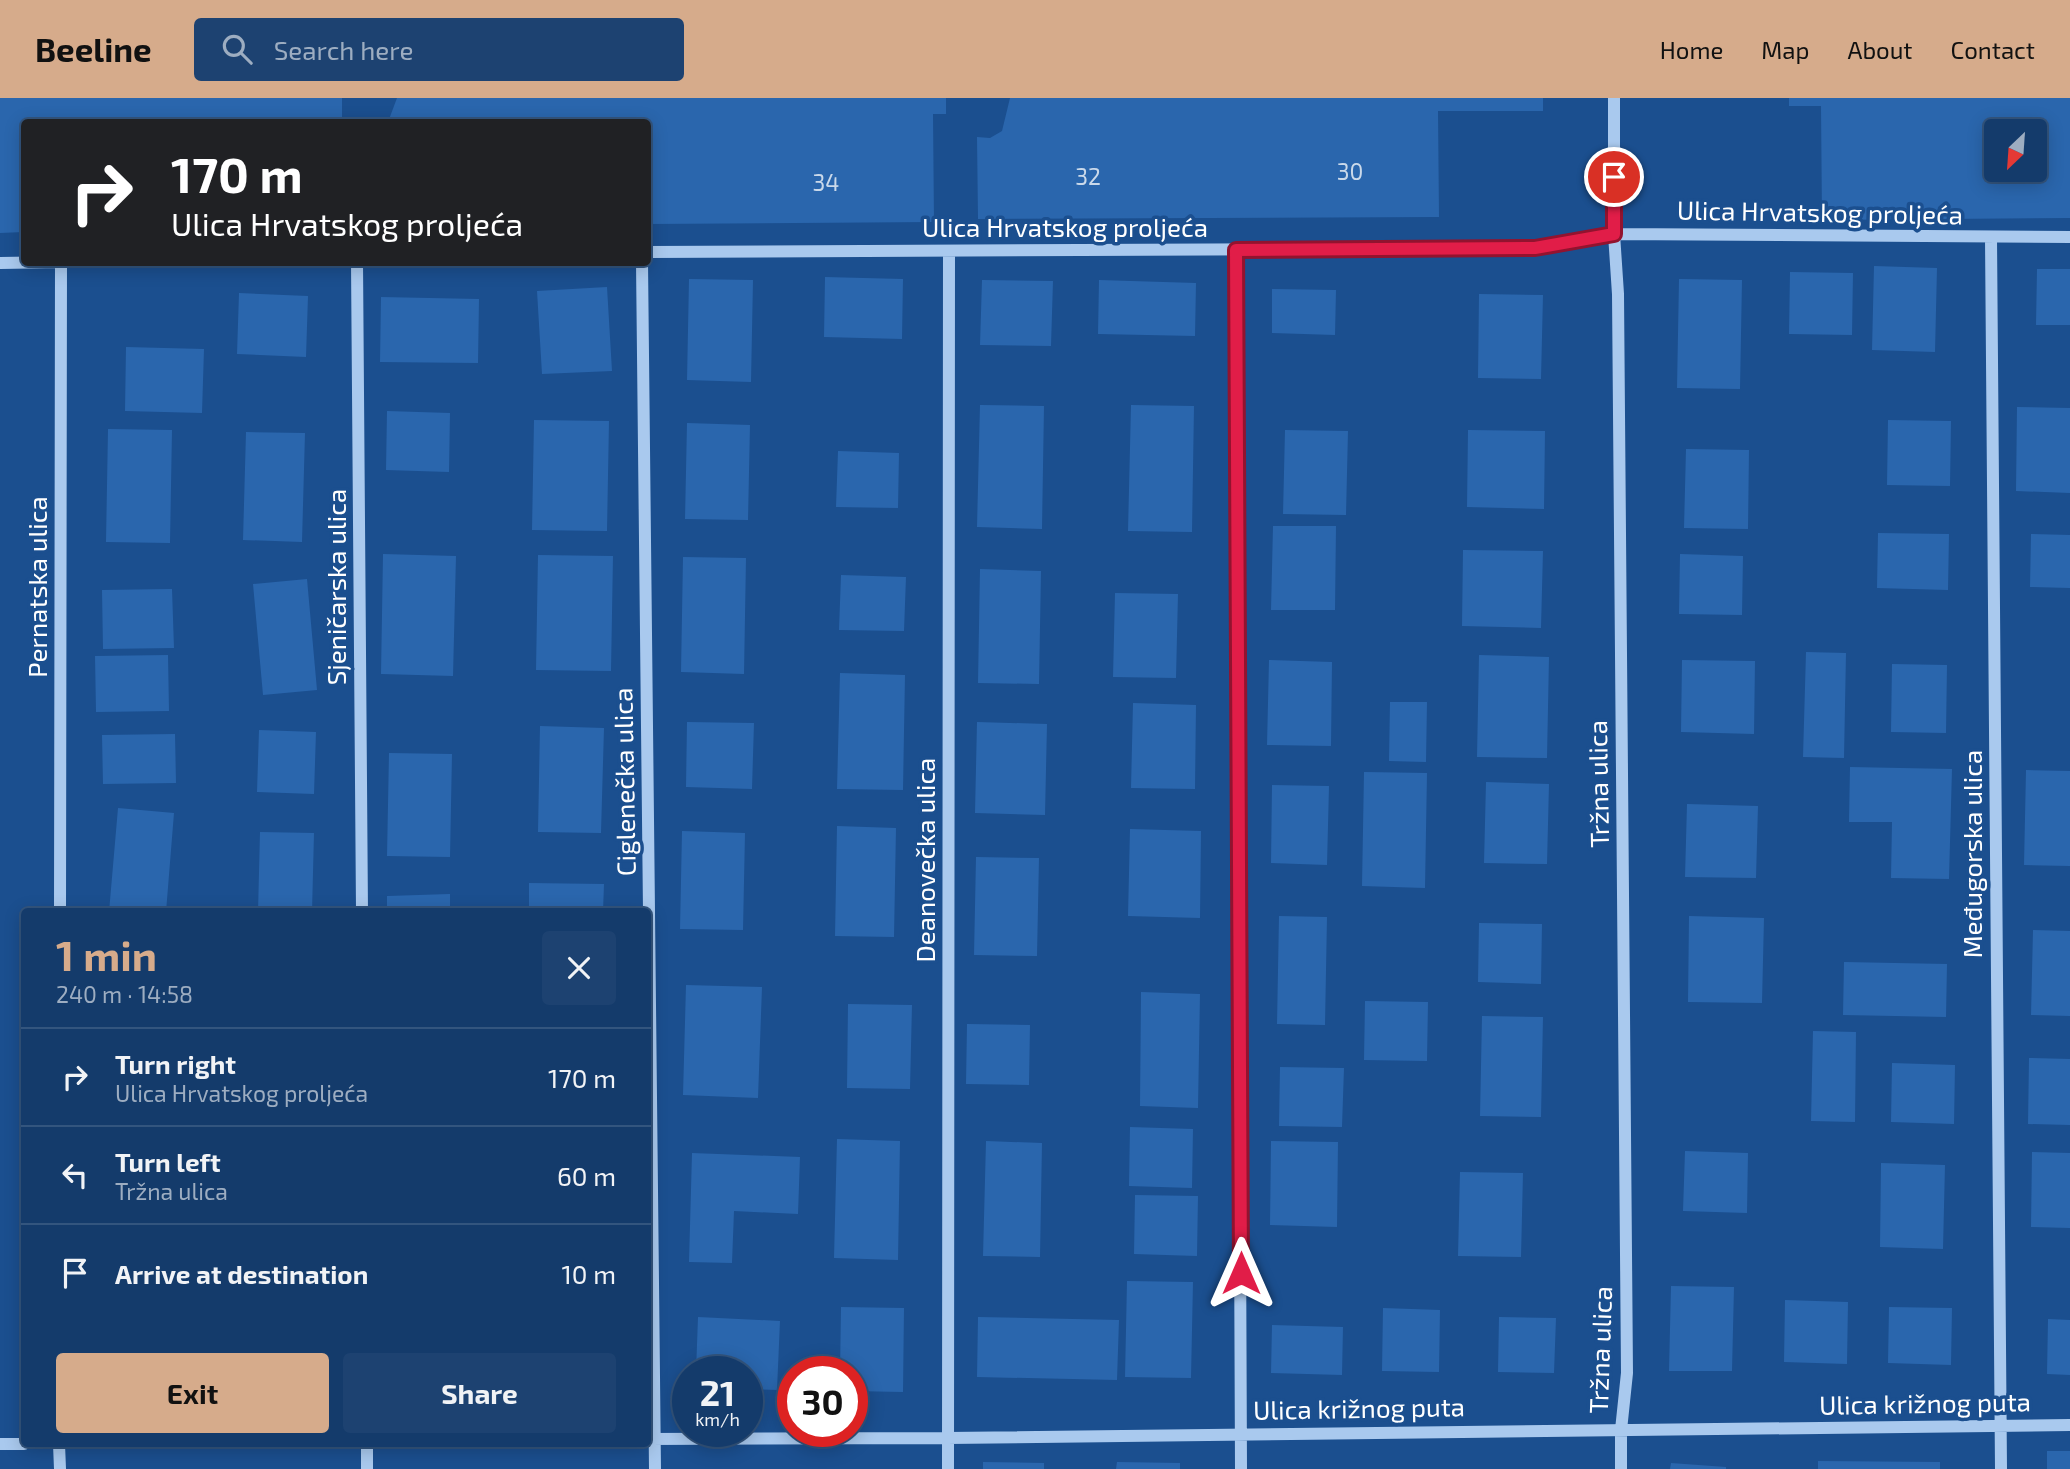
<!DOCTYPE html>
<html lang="en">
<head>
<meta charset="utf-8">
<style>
	body { margin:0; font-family:"Exo 2",sans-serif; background:#1d4271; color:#f1f3f6; height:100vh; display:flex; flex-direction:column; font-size:26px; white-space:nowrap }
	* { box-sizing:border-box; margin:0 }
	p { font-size:23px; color:#9dadc1 }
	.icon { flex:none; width:38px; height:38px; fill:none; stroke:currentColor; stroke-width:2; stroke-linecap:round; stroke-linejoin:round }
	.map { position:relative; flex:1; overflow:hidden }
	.drawer { position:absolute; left:21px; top:810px; width:630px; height:539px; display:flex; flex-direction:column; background:#143b6b; border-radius:7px; box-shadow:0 4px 18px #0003,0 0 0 2px #33557e }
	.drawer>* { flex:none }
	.hud { position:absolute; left:21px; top:21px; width:630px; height:147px; border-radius:7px; box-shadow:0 4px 18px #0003,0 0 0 2px #33557e; background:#202124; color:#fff; overflow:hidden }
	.needle { width:46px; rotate:205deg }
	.fabs { position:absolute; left:1984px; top:21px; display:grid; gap:14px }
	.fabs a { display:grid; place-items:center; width:63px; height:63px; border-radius:7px; background:#143b6b; box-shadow:0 4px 18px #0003,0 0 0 2px #33557e; font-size:35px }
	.speed { position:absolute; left:672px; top:1258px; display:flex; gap:14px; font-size:35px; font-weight:700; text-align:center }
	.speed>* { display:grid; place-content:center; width:91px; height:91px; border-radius:50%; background:#143b6b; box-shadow:0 4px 18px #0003,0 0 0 2px #33557e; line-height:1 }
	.speed small { font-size:18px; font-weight:400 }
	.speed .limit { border:10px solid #d22; background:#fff; color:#111 }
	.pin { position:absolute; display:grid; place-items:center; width:60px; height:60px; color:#fff; margin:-30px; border:4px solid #fff; border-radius:50%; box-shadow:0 2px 7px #0007 }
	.me { position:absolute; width:77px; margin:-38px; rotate:0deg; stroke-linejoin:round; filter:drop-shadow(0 0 5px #0008) }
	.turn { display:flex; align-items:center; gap:24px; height:147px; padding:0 35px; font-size:32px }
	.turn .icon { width:91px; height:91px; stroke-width:2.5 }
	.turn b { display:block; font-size:49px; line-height:60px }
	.round { display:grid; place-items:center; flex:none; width:74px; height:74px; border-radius:7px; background:#1d4271 }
	.head { display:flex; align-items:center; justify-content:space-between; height:119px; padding:0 35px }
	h1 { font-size:42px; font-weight:700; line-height:52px; color:#d6ab8b }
	.primary-button { display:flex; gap:14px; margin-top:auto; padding:14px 35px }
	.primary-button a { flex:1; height:80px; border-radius:7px; background:#d6ab8b; color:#111; font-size:28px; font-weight:700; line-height:80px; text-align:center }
	.primary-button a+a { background:#1d4271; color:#f1f3f6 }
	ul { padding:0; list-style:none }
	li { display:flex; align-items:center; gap:21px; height:98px; padding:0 35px; border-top:2px solid #33557e }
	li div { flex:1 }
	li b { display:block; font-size:26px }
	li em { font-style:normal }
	header { display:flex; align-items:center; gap:42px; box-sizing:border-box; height:98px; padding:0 35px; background:#d6ab8b; color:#111 }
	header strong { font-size:33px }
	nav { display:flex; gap:38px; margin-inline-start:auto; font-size:24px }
	.search { width:490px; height:63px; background:#1d4271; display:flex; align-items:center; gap:18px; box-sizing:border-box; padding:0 24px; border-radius:7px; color:#9dadc1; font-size:26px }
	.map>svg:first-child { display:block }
	.building { fill:#2a66ad; fill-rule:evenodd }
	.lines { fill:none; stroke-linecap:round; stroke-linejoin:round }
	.minor { stroke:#a9c9ee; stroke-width:12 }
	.route-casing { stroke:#92132f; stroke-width:18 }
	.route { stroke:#e11d48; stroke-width:12 }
	.labels { text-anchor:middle; stroke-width:7; stroke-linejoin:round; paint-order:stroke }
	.number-label { font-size:23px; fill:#cad9ea }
	.street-label { font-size:26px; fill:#fff; stroke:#1b4f8f }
</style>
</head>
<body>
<header>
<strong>Beeline</strong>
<div class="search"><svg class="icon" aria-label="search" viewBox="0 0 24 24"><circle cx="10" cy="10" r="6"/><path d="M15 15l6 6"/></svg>Search here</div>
<nav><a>Home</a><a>Map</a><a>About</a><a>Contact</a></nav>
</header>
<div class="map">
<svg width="2070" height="1371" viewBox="0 0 2070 1371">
	<rect width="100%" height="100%" fill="#1b4f8f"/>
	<path class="building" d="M 0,0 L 342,0 L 342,19 L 335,19 L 335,24 L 24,24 L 24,134 L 0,135 Z
		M 397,0 L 946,0 L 946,16 L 933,16 L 934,124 L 648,126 L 648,24 L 388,24 Z
		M 1010,0 L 1543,0 L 1543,13 L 1438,13 L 1439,119 L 978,121 L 977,39 L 990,40 L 1002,33 Z
		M 1789,0 L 2070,0 L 2070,120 L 1822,122 L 1821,8 L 1789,8 ZM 1997,33 L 2035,33 L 2035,72 L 1997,72 Z
		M 1874,168 L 1937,170 L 1935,254 L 1872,252 Z
		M 2037,171 L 2070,171 L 2070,227 L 2036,227 Z
		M 1790,174 L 1853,175 L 1852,237 L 1789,236 Z
		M 825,179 L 903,181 L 902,241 L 824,239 Z
		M 689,181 L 753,182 L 751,284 L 687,282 Z
		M 1679,181 L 1742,182 L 1740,291 L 1677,290 Z
		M 982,182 L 1053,183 L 1051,248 L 980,247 Z
		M 1099,182 L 1196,185 L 1195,238 L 1098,236 Z
		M 607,189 L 612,273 L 542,276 L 537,193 Z
		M 1272,191 L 1336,192 L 1335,237 L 1272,235 Z
		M 239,195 L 308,198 L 306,259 L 237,256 Z
		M 1479,196 L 1543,197 L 1541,281 L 1478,280 Z
		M 381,199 L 479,201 L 478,265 L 380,264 Z
		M 126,249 L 204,251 L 202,315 L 125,313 Z
		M 980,307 L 1044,308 L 1042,431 L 977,429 Z
		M 1131,307 L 1194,308 L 1192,434 L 1128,433 Z
		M 2017,309 L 2070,310 L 2070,395 L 2016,393 Z
		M 387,313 L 450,315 L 449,374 L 386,372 Z
		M 534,322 L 609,323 L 607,433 L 532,432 Z
		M 1888,322 L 1951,323 L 1950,388 L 1887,387 Z
		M 687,325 L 750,327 L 748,422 L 685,421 Z
		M 108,331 L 172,332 L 170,445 L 106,444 Z
		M 1285,332 L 1348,333 L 1346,417 L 1283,416 Z
		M 1468,332 L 1545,333 L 1544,411 L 1467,409 Z
		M 246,334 L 305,335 L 302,444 L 243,442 Z
		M 1686,351 L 1749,352 L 1748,431 L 1684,430 Z
		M 838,353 L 899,355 L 898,410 L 836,409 Z
		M 1273,428 L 1336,428 L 1335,512 L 1271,512 Z
		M 1878,435 L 1949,436 L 1948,492 L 1877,490 Z
		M 2031,436 L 2070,437 L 2070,490 L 2030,489 Z
		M 1463,452 L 1543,453 L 1541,530 L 1462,528 Z
		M 383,456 L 456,458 L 453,578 L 381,576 Z
		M 1680,456 L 1743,458 L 1742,517 L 1679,516 Z
		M 538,457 L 613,458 L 611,573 L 536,572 Z
		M 683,459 L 746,460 L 744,576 L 681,574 Z
		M 980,471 L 1041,473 L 1039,586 L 978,585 Z
		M 841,477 L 906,479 L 904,533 L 839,532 Z
		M 307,481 L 317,592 L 263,597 L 253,486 Z
		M 172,491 L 174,550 L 103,551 L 102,492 Z
		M 1115,495 L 1178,496 L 1176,580 L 1113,579 Z
		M 1806,554 L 1846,555 L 1844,660 L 1803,659 Z
		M 168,557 L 169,613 L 96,614 L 95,558 Z
		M 1479,557 L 1549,559 L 1547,660 L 1477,659 Z
		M 1269,562 L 1332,564 L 1331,648 L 1267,647 Z
		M 1682,562 L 1755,563 L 1754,636 L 1681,634 Z
		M 1892,566 L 1947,567 L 1946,635 L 1891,634 Z
		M 840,575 L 905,577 L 903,692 L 837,691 Z
		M 1390,604 L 1427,604 L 1426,664 L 1389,663 Z
		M 1133,605 L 1196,607 L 1195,691 L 1131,690 Z
		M 687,624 L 754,625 L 752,691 L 686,689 Z
		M 977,624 L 1047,626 L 1045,717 L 975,715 Z
		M 540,628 L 604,630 L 601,735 L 538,734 Z
		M 259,632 L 316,634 L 314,696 L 257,694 Z
		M 175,636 L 176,685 L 103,686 L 102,637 Z
		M 389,655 L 452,656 L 450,759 L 387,758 Z
		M 1850,669 L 1952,671 L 1949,781 L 1891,780 L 1892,724 L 1849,724 Z
		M 2026,672 L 2070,673 L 2070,768 L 2024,767 Z
		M 1364,674 L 1427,675 L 1425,790 L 1362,788 Z
		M 1486,684 L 1549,686 L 1547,766 L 1484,765 Z
		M 1272,687 L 1329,688 L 1327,767 L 1271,765 Z
		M 1687,706 L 1758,708 L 1756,780 L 1685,779 Z
		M 118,710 L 174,715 L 166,814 L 109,814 Z
		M 837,728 L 896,730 L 894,839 L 835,838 Z
		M 1130,731 L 1201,733 L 1200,820 L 1128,818 Z
		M 682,733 L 745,735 L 743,832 L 680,831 Z
		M 260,734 L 314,735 L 312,814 L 258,814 Z
		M 976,759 L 1039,760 L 1037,858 L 974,857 Z
		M 529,785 L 604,786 L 603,814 L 529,814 Z
		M 450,796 L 450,814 L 387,814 L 387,798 Z
		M 1279,818 L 1327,819 L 1325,927 L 1277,926 Z
		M 1689,818 L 1764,820 L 1762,905 L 1688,904 Z
		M 1479,825 L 1542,826 L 1541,886 L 1478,884 Z
		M 2033,832 L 2070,833 L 2070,918 L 2031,917 Z
		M 1844,864 L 1947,866 L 1946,919 L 1843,917 Z
		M 686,887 L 762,889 L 758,1000 L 683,997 Z
		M 1141,894 L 1200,896 L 1198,1010 L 1140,1008 Z
		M 1365,903 L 1428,904 L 1427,963 L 1364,962 Z
		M 848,906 L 912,907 L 910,991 L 847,990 Z
		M 1482,918 L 1543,919 L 1541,1019 L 1480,1018 Z
		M 967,926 L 1030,927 L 1029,987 L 966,986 Z
		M 1813,933 L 1856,934 L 1855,1024 L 1811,1023 Z
		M 2029,960 L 2070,961 L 2070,1027 L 2028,1026 Z
		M 1892,965 L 1955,967 L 1954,1026 L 1891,1024 Z
		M 1280,969 L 1344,970 L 1342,1029 L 1279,1028 Z
		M 1130,1029 L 1193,1031 L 1192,1090 L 1129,1088 Z
		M 837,1041 L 900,1043 L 898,1162 L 834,1160 Z
		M 986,1043 L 1042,1045 L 1040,1159 L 983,1158 Z
		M 1271,1043 L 1338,1044 L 1337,1129 L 1270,1127 Z
		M 1685,1053 L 1748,1055 L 1747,1115 L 1683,1113 Z
		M 2032,1054 L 2070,1055 L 2070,1130 L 2031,1129 Z
		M 692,1055 L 800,1059 L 798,1116 L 734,1113 L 732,1165 L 689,1164 Z
		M 1881,1065 L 1945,1067 L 1943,1151 L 1880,1149 Z
		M 1460,1074 L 1523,1075 L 1521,1159 L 1458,1158 Z
		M 1135,1097 L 1198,1098 L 1197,1158 L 1134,1156 Z
		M 1127,1183 L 1193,1184 L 1191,1280 L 1125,1279 Z
		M 1671,1188 L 1734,1189 L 1732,1273 L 1669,1273 Z
		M 1785,1202 L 1848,1204 L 1847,1266 L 1784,1264 Z
		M 841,1209 L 904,1210 L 903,1294 L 852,1293 L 852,1274 L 840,1274 Z
		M 1889,1209 L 1952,1210 L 1951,1267 L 1888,1265 Z
		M 1383,1210 L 1440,1212 L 1439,1274 L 1382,1273 Z
		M 698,1219 L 780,1223 L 777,1292 L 747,1291 L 747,1274 L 696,1274 Z
		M 978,1219 L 1119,1222 L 1117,1282 L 977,1279 Z
		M 1499,1219 L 1556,1220 L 1554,1275 L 1498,1274 Z
		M 2048,1221 L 2070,1222 L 2070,1277 L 2047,1276 Z
		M 1272,1227 L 1343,1229 L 1342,1277 L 1271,1275 Z
		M 2047,1353 L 2070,1353 L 2070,1371 L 2047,1371 Z
		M 1818,1363 L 1940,1364 L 1940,1371 L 1818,1371 Z
		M 983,1364 L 1044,1365 L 1044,1371 L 983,1371 Z
		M 1117,1364 L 1180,1365 L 1180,1371 L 1116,1371 Z
		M 1671,1365 L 1726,1369 L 1726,1371 L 1670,1371 Z"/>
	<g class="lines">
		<path class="minor" d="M 1614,0 L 1614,136 L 1618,196 L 1627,1275 L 1621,1332 L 1621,1371
			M 1991,140 L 2001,1371
			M 1236,152 L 1241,1371
			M 648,154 L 1535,150 L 1614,136 L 2070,139
			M 357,164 L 362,814
			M 642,164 L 655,1371
			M 0,165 L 61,164 L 60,814
			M 648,1341 L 947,1340 L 2070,1327
			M 0,1346 L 24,1346
			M 59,1346 L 60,1371
			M 367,1371 L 367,1346
			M 948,1371 L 949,154"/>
	</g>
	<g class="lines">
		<g class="route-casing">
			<path id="route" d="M 1241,1175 L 1236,152 L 1535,150 L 1614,136 L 1614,79"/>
		</g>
		<use href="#route" class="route"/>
	</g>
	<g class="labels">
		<g class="number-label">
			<text x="1350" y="82">30</text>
			<text x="1088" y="87">32</text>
			<text x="826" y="93">34</text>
		</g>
		<g class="street-label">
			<text transform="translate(1820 115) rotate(1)" y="9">Ulica Hrvatskog proljeća</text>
			<text x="1065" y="139">Ulica Hrvatskog proljeća</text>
			<text transform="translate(38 489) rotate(-90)" y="9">Pernatska ulica</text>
			<text transform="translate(337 489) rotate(-90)" y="9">Sjeničarska ulica</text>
			<text transform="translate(625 684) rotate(-91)" y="9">Ciglenečka ulica</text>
			<text transform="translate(1599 686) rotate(-91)" y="9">Tržna ulica</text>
			<text transform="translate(1973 756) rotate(-90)" y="9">Međugorska ulica</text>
			<text transform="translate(926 762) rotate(-90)" y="9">Deanovečka ulica</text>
			<text transform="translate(1601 1252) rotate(-88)" y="9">Tržna ulica</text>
			<text transform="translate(1925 1306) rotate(-1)" y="9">Ulica križnog puta</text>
			<text transform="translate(1359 1311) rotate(-1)" y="9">Ulica križnog puta</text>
		</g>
	</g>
</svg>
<div class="fabs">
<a><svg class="needle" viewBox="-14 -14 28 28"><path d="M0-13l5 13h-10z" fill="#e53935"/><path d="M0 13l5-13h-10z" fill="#9dadc1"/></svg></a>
</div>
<div class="speed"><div>21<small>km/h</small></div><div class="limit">30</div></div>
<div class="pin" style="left:1614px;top:79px;background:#d93025"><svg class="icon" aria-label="arrive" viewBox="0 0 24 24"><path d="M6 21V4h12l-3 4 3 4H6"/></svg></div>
<svg class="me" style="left:1241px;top:1175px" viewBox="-20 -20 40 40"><path d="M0-17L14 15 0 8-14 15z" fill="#e11d48" stroke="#fff" stroke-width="4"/></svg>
<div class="hud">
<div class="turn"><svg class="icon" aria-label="right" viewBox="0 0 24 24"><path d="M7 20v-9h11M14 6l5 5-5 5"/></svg><div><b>170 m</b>Ulica Hrvatskog proljeća</div></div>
</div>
<section class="drawer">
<div class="head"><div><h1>1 min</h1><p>240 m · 14:58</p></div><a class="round"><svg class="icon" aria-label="close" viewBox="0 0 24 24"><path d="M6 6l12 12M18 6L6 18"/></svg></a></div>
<ul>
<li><svg class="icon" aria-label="right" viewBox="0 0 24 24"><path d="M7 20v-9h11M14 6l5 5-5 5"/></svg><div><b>Turn right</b><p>Ulica Hrvatskog proljeća</p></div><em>170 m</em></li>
<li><svg class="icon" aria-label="left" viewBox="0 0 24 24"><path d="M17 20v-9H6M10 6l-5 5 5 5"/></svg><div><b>Turn left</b><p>Tržna ulica</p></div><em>60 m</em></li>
<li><svg class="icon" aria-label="arrive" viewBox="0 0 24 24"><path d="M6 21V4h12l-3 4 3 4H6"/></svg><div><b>Arrive at destination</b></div><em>10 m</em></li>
</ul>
<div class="primary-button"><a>Exit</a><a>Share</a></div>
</section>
</div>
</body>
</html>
